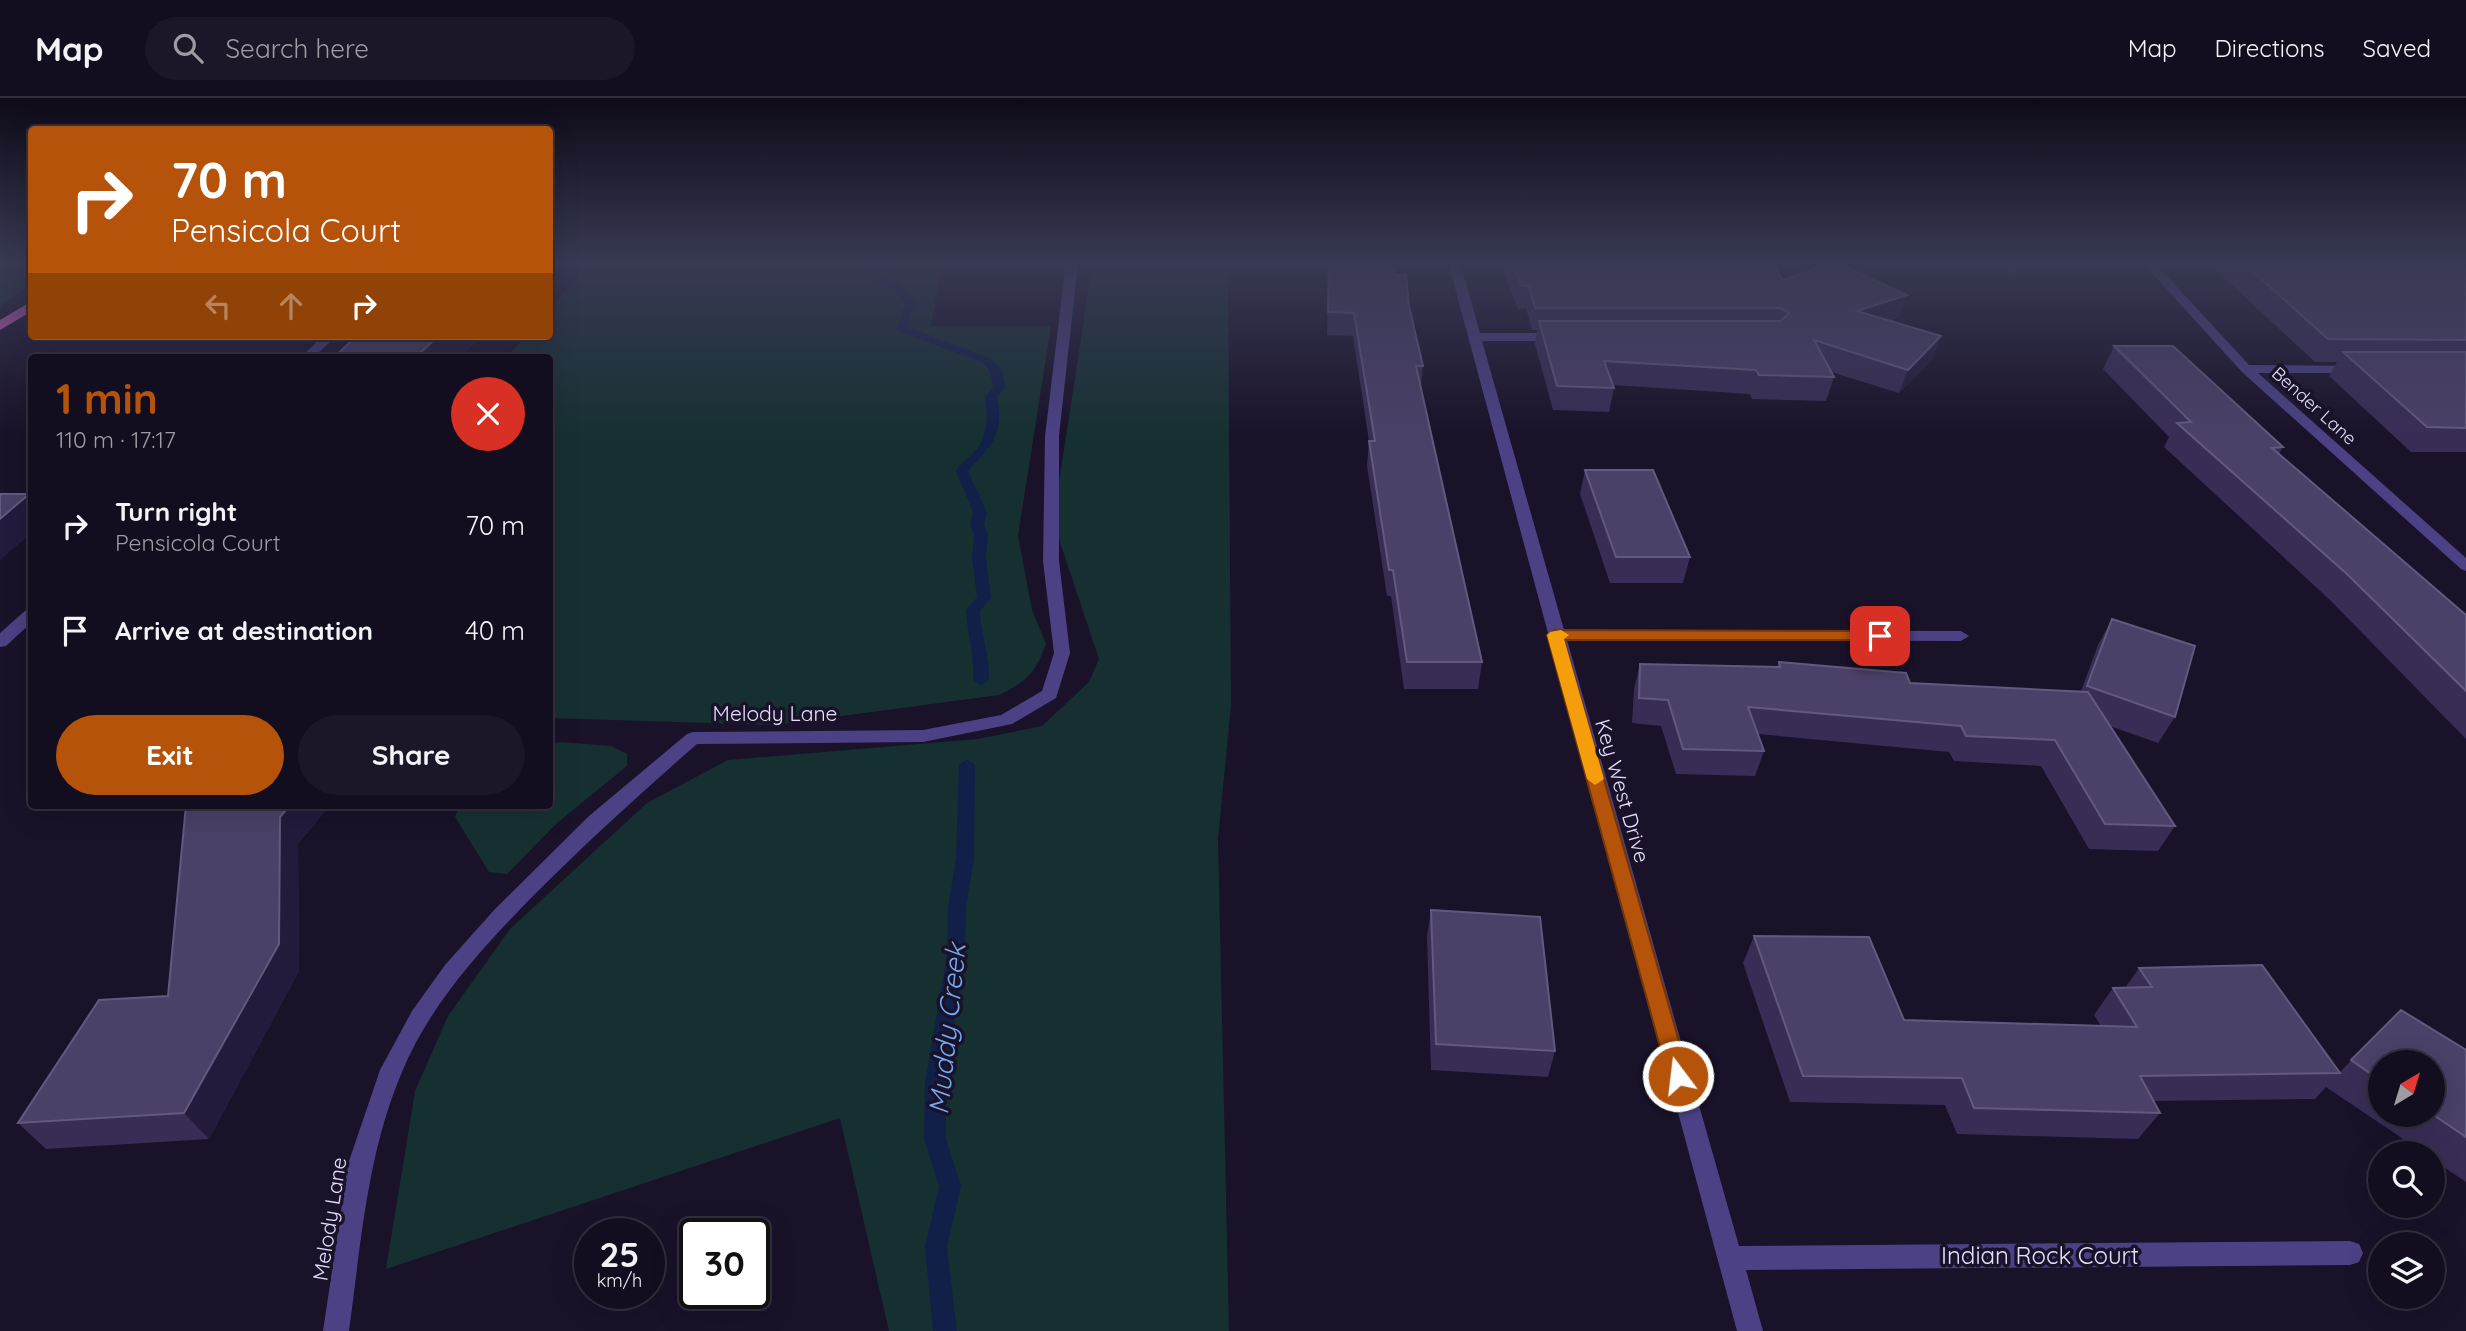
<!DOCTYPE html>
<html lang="en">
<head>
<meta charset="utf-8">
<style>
	body { margin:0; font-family:Quicksand,sans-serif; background:#1c1728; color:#f1f3f6; height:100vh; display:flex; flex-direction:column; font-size:26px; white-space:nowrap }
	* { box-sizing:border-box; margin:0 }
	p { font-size:23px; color:#9d9ca4 }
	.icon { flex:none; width:38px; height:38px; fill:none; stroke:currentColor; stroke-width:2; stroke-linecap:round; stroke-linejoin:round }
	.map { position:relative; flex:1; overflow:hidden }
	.side { position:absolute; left:28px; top:256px; width:525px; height:455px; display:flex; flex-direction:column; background:#130e1f; border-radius:7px; box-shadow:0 7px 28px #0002,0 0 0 2px #322e3d }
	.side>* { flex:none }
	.banner { position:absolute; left:28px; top:28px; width:525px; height:214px; border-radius:7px; box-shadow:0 7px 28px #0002,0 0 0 2px #322e3d; background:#b45309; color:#fff; overflow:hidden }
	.needle { width:46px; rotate:38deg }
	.buttons { position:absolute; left:2368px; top:952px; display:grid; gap:14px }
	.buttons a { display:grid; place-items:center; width:77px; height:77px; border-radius:50%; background:#130e1f; box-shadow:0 7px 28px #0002,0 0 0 2px #322e3d; font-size:35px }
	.speed { position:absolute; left:574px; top:1120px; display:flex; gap:14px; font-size:35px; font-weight:700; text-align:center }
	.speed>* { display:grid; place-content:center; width:91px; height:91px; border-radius:50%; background:#130e1f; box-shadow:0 7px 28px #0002,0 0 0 2px #322e3d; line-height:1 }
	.speed small { font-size:18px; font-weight:400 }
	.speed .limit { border:4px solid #111; border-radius:10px; background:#fff; color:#111 }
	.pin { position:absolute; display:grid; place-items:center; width:60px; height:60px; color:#fff; margin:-30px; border-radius:14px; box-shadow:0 4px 10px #0006 }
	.me { position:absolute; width:77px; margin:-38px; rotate:345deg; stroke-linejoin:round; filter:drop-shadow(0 0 5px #0008) }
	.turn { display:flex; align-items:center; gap:24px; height:147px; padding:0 28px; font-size:32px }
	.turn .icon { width:91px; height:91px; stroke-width:2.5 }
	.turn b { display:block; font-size:49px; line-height:60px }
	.lanes { display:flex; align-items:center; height:66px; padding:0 28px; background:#0003; justify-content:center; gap:35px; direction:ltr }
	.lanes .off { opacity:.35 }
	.round { display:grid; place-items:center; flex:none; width:74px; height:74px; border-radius:37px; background:#1c1728 }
	.overview { display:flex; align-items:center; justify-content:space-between; height:119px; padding:0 28px }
	h1 { font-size:42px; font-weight:700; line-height:52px; color:#b45309 }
	.cta { display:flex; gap:14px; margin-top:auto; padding:14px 28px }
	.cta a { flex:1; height:80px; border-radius:42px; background:#b45309; color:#fff; font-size:28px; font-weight:700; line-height:80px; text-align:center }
	.cta a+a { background:#1c1728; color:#f1f3f6 }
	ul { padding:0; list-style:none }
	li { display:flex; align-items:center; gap:21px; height:105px; padding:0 28px }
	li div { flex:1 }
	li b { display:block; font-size:26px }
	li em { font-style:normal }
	header { display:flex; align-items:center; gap:42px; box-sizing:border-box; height:98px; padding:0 35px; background:#130e1f; border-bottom:2px solid #322e3d }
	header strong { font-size:33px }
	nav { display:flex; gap:38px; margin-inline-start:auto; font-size:24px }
	.search { width:490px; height:63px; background:#1c1728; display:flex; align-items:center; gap:18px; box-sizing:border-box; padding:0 24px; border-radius:38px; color:#9d9ca4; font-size:26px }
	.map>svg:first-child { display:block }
	.green { fill:#163032 }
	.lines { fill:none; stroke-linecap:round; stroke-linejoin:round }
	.stream { fill:#112049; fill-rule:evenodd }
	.minor { fill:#4b4184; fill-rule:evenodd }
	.trunk { fill:#e266c6; fill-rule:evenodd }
	.wall { fill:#392d55; fill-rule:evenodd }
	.shaded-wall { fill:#241a3c }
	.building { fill:#4b4067; stroke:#63597e; stroke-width:2 }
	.route { fill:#b45309; stroke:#753606; stroke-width:2 }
	.slow { fill:#f59e0b }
	.labels { text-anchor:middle; stroke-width:7; stroke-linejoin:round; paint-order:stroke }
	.far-street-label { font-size:18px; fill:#e4ddfd; stroke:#191229 }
	.street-label { font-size:21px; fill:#e4ddfd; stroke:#191229 }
	.near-street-label { font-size:24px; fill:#e4ddfd; stroke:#191229 }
	.near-water-label { font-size:28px; font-style:italic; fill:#72abf5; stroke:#191229 }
</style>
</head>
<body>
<header>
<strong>Map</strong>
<div class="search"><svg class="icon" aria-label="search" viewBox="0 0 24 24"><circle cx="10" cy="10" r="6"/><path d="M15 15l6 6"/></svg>Search here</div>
<nav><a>Map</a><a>Directions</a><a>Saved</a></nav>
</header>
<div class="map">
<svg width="2466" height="1233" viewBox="0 0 2466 1233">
	<rect width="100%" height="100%" fill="#191229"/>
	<path class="green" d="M 0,164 L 32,164 L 31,187 L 0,208 Z
		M 590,164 L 942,164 L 931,228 L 1051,228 L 1018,438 L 1032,512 L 1046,546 C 1035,576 1027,583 999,597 L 774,627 L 550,620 L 550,259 L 507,259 L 526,238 L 550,238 L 550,211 Z
		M 1092,169 L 1228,170 L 1231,607 L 1218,741 L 1229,1233 L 889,1233 L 840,1020 L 386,1171 L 415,993 L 448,918 L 510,831 L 647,705 L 728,662 L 978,641 L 1042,628 L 1089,584 L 1099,561 L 1053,423 Z
		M 561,644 L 611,648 L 627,656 L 627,668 L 557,725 L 507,776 L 489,774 L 455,719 L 460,707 L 550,707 L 550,646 Z"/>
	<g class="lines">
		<path class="stream" d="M 873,164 L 884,164 L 881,167 L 886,180 L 903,190 L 915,205 L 908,229 L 991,261 L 1002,272 L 1005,289 L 997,299 C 1004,339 992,346 968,373 L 987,414 L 984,427 L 988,436 L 986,460 L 991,500 L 980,513 C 981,537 990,558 989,582 L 981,587 L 973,582 C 975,558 967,536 966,512 L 977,499 L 972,460 L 974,436 L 970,427 L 973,414 L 956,373 C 961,365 969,360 975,353 C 988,340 988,316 985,299 L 993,289 L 990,273 L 983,265 L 898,233 L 897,231 L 905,205 L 895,194 L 877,184 L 871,167 Z
			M 967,661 L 975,667 L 974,760 L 966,810 L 965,857 L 945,984 L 946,1041 L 961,1088 L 947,1149 L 957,1233 L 933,1233 L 925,1149 L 939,1088 L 924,1041 L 925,984 L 947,857 L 948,810 L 956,760 L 959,667 Z"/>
		<path class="minor" d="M 1066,164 L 1078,164 L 1059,338 L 1059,463 L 1070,555 L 1056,600 L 1012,626 L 923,644 L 697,646 C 641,695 587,744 534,797 C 483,849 430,906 402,974 C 367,1056 361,1146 349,1233 L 323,1233 L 348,1066 L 380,972 L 412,913 L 445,867 L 495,811 L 589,718 L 687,636 L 693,634 L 923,632 L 1001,617 L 1042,593 L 1054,555 L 1043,463 L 1045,338 Z
			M 1448,164 L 1460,164 L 1480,235 L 1557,235 L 1563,239 L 1557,243 L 1482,243 L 1564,532 L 1961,533 L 1969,538 L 1961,543 L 1567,542 L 1739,1148 L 2350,1143 L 2359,1146 L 2363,1155 L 2359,1164 L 2350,1167 L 1746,1172 L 1763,1233 L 1737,1233 L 1550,541 L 1547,537 L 1548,535 Z
			M 2142,164 L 2154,164 L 2249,267 L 2358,268 L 2360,271 L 2354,275 L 2258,275 L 2466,460 L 2466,473 L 2461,471 L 2242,274 Z
			M 323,238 L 336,238 L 314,259 L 301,259 Z
			M 32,510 L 32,524 L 6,548 L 0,549 L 0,535 L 26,512 Z"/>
		<path class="trunk" d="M 32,203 L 32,213 L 0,232 L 0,222 Z"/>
	</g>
	<path class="wall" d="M 1328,164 L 1395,164 L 1394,177 L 1409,208 L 1423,268 L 1421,289 L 1482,564 L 1478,591 L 1404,591 L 1391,498 L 1387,498 L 1367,368 L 1369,343 L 1353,238 L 1327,237 Z
		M 1499,164 L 1574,164 L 1685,168 L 1686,164 L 1774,164 L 1782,182 L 1899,219 L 1889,223 L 1941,238 L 1932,262 L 1899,295 L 1831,274 L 1834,279 L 1826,303 L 1752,301 L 1750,296 L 1613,287 L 1614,290 L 1609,314 L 1553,312 L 1535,246 L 1537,232 L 1532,232 L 1526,210 L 1518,211 Z
		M 1999,164 L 2055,164 L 2054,167 L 2011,181 Z
		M 2207,164 L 2466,164 L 2466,354 L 2411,354 L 2329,278 L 2337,264 L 2315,264 Z
		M 2114,248 L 2283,349 L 2279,356 L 2466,517 L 2466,641 L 2329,501 L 2164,349 L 2169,339 L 2103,271 Z
		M 1585,372 L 1690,459 L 1683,485 L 1610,485 L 1580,396 Z
		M 2112,521 L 2175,619 L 2158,645 L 2110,628 L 2175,728 L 2158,753 L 2089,751 L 2041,668 L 1954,663 L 1949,654 L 1758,636 L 1764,653 L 1755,678 L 1676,676 L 1661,628 L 1632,625 L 1634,591 L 1640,566 L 1777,569 L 1779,564 L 1910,585 L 2081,593 L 2098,547 Z
		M 186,707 L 330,707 L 298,746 L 299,873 L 209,1041 L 46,1051 L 18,1025 L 168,898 Z
		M 1431,812 L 1555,953 L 1548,979 L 1431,972 L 1427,839 Z
		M 1754,838 L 1904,922 L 2101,928 L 2094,917 L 2113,890 L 2125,890 L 2139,870 L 2340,974 L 2401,912 L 2466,952 L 2466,1084 L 2432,1061 L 2432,1055 L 2424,1055 L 2326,989 L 2315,1001 L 2153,1003 L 2160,1015 L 2138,1041 L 1957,1036 L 1945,1007 L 1790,1004 L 1743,865 ZM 2380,964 L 2432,1017 L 2380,1017 Z"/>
	<path class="shaded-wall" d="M 2018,164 L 2055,164 L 2054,167 L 2011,181 Z
		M 1907,197 L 1899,219 L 1849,236 L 1857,213 Z
		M 438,238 L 481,238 L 461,259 L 417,259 Z
		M 1941,238 L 1932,262 L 1899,295 L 1908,272 Z
		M 29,396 L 32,399 L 32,435 L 0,462 L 0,421 Z
		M 290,707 L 330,707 L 298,746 L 299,873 L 209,1041 L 184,1015 L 280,719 Z"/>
	<path class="building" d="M 1329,164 L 1395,164 L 1394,177 L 1406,177 L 1409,208 L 1423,268 L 1416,268 L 1482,564 L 1407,564 L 1393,472 L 1389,472 L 1369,343 L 1375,343 L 1354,215 L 1328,214 Z
		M 1511,164 L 1574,164 L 1694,168 L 1693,164 L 1774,164 L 1782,182 L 1836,164 L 1907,197 L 1857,213 L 1941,238 L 1908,272 L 1814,242 L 1834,279 L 1759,277 L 1756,272 L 1604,263 L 1614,290 L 1557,288 L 1539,223 L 1781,223 L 1789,215 L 1780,210 L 1535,210 L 1529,188 L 1522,188 Z
		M 2242,164 L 2466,164 L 2466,242 L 2328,241 Z
		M 357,238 L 438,238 L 416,259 L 334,259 Z
		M 2114,248 L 2173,248 L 2283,349 L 2272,350 L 2466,517 L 2466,593 L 2347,476 L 2177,325 L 2191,324 Z
		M 2343,254 L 2466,254 L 2466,330 L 2427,329 Z
		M 1585,372 L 1653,372 L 1690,459 L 1616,459 Z
		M 0,396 L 29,396 L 0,421 Z
		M 2112,521 L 2195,548 L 2175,619 L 2087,588 Z
		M 1779,564 L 1906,575 L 1910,585 L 2088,594 L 2175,728 L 2105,726 L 2055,642 L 1966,638 L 1961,628 L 1748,609 L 1764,653 L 1683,651 L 1668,602 L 1639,600 L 1640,566 L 1780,569 Z
		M 186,707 L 290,707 L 280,719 L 279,846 L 184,1015 L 18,1025 L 99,902 L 168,898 Z
		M 1431,812 L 1540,819 L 1555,953 L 1436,946 Z
		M 1754,838 L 1869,839 L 1904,922 L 2137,929 L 2113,890 L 2152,889 L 2139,870 L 2262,867 L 2340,975 L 2140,978 L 2160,1015 L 1974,1010 L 1962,980 L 1803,978 Z
		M 2401,912 L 2466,952 L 2466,1039 L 2432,1016 L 2432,964 L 2380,964 L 2380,982 L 2351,962 Z"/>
	<linearGradient id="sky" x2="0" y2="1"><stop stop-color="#0e0a17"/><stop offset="0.49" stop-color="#383954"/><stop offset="1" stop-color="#383954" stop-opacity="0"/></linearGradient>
	<rect width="2466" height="337" fill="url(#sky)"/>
	<path class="route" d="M 1555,532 L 1880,533 L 1887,538 L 1880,542 L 1564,542 L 1689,978 L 1686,984 L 1678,987 L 1671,984 L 1668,978 L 1547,537 Z"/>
	<path class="slow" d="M 1561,532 L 1569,537 L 1564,541 L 1604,681 L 1595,687 L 1587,681 L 1547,537 L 1550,534 Z"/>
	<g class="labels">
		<g class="far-street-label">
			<text transform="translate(2314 308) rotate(42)" y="6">Bender Lane</text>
		</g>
		<g class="street-label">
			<text x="775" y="623">Melody Lane</text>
			<text transform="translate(1622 693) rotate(74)" y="7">Key West Drive</text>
			<text transform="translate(330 1121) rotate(-81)" y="7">Melody Lane</text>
		</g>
		<g class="near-street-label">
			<text x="2040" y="1166">Indian Rock Court</text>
		</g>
		<g class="near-water-label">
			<text transform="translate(947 931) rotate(-84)" y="10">Muddy Creek</text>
		</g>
	</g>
</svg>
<div class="buttons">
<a><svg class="needle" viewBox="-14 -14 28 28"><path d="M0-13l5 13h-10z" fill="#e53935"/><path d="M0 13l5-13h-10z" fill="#9d9ca4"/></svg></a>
<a><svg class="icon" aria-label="search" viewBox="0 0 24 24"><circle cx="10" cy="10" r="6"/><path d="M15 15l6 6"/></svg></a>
<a><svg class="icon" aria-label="layers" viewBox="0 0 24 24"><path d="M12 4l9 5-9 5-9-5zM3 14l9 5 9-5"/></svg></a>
</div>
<div class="speed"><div>25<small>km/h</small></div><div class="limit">30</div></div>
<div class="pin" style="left:1880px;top:538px;background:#d93025"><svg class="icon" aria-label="arrive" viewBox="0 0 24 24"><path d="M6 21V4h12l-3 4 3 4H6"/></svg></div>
<svg class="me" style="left:1678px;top:978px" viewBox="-20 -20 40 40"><circle r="17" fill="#b45309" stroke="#fff" stroke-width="3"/><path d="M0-11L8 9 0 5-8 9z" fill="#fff"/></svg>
<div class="banner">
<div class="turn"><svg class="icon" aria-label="right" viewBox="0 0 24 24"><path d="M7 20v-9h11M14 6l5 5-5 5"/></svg><div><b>70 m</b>Pensicola Court</div></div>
<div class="lanes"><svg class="icon off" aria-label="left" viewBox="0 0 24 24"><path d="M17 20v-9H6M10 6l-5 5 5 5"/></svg><svg class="icon off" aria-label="ahead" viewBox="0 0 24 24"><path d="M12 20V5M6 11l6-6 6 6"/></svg><svg class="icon" aria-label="right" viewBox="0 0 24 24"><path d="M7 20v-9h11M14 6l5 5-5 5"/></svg></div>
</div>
<section class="side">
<div class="overview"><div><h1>1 min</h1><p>110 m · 17:17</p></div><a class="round" style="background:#d93025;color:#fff"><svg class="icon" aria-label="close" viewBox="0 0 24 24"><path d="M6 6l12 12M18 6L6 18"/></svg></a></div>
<ul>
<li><svg class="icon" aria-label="right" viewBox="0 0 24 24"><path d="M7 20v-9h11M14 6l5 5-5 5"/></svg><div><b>Turn right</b><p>Pensicola Court</p></div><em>70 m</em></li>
<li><svg class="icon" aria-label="arrive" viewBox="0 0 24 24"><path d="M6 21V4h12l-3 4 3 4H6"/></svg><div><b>Arrive at destination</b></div><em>40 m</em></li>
</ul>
<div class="cta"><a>Exit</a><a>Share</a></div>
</section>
</div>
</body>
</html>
